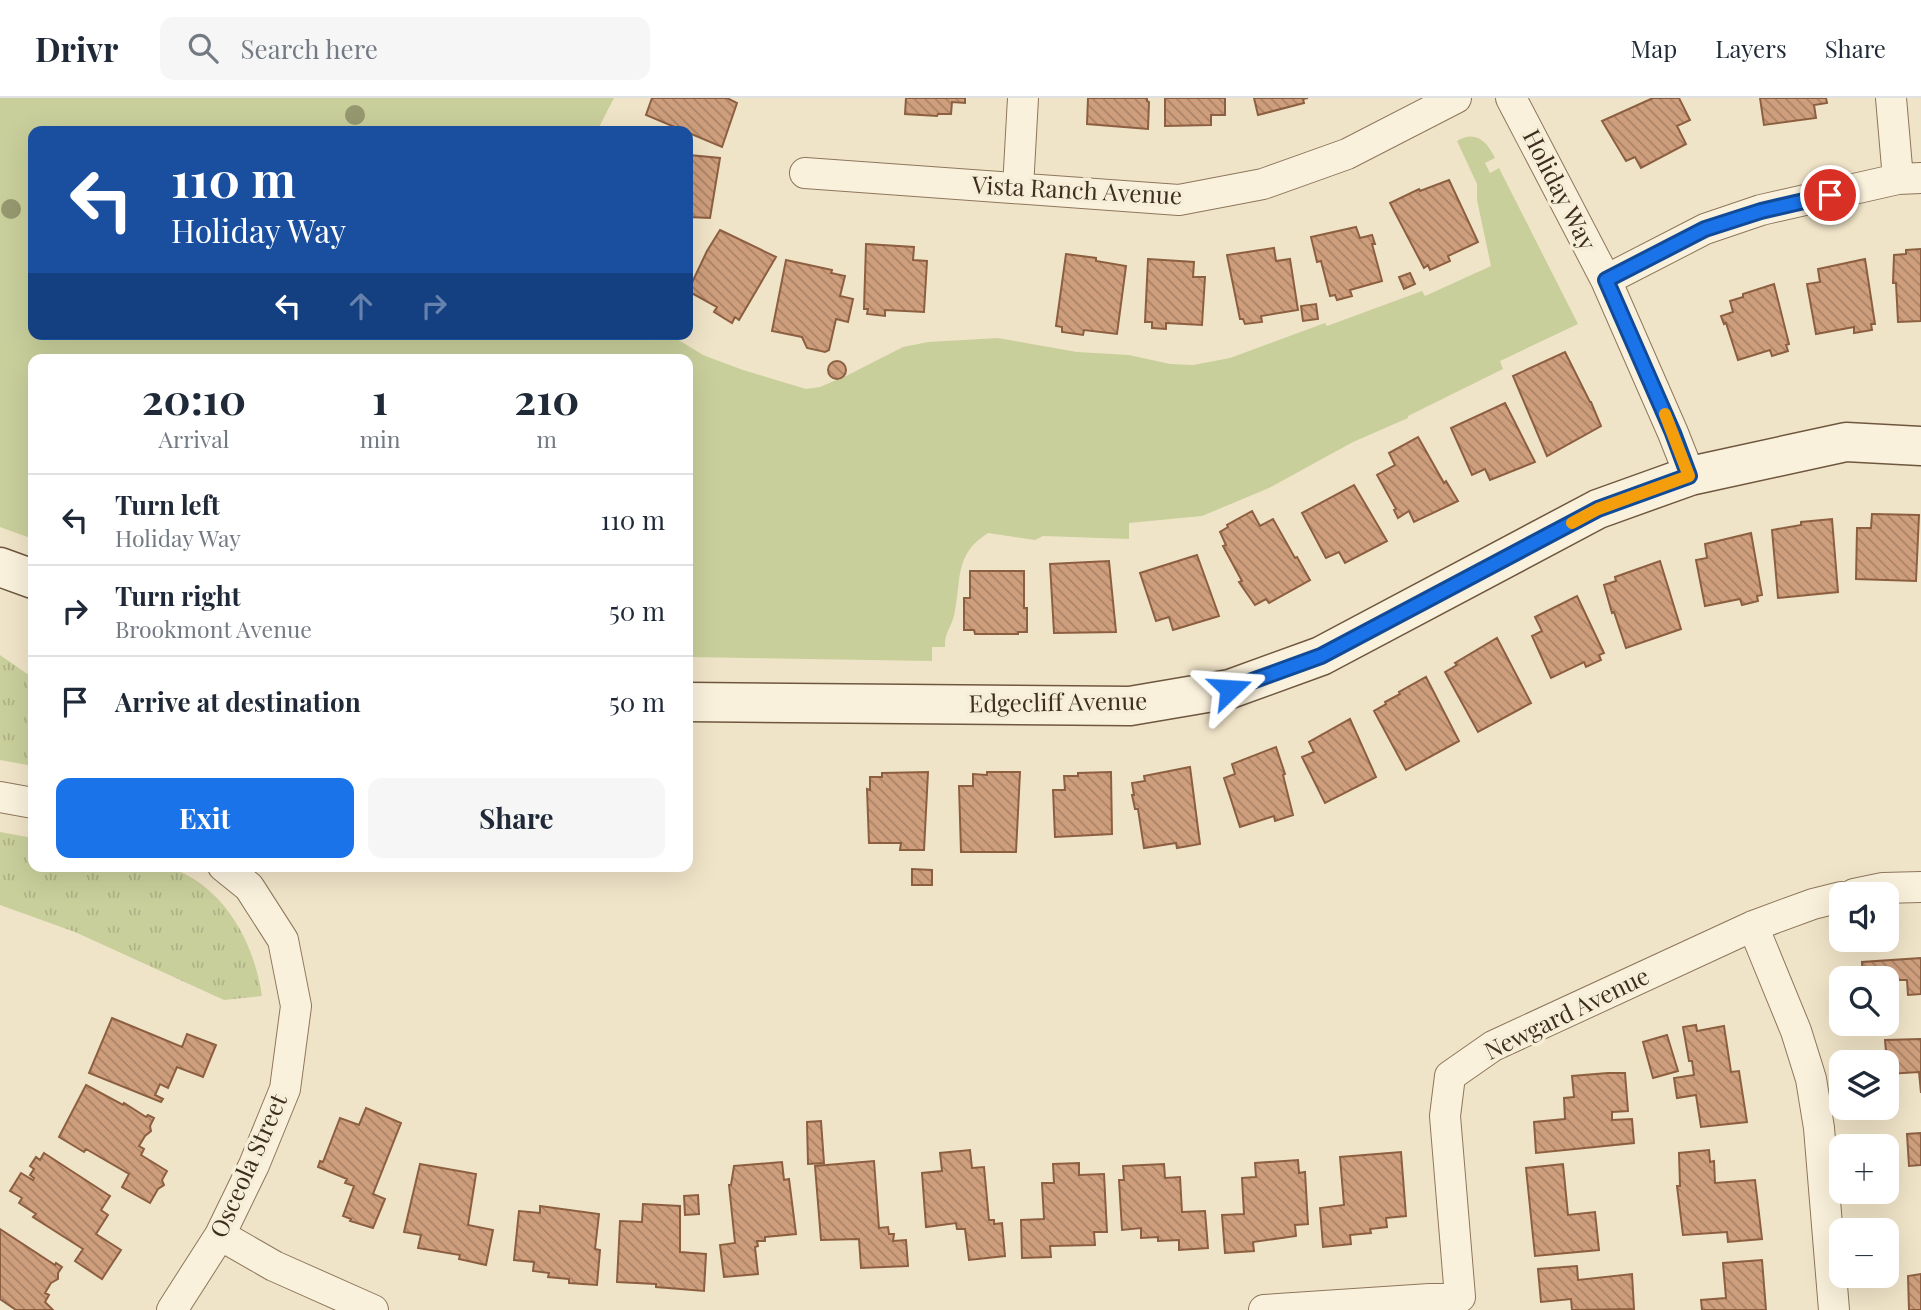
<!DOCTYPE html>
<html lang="en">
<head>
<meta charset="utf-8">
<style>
	body { margin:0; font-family:"Playfair Display",serif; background:#f6f6f7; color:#1f2937; height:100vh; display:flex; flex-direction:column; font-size:26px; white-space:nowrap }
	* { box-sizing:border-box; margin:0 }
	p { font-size:23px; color:#747a83 }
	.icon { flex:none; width:38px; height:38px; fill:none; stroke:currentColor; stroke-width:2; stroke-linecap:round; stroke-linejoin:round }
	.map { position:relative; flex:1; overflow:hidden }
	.panel { position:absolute; left:28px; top:256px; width:665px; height:518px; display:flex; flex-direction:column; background:#fff; border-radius:14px; box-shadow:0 7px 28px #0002 }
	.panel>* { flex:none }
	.guide { position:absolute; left:28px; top:28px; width:665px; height:214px; border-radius:14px; box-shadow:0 7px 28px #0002; background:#1a4fa0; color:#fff; overflow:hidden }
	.tools { position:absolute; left:1829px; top:784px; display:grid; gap:14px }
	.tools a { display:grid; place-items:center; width:70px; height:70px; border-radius:14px; background:#fff; box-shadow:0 7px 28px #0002; font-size:35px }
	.pin { position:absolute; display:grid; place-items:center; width:60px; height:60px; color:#fff; margin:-30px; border:4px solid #fff; border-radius:50%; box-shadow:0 2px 7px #0007 }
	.me { position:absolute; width:77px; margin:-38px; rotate:70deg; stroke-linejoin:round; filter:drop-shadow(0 0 5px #0008) }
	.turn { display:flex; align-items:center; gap:24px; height:147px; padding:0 28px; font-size:32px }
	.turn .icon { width:91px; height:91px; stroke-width:2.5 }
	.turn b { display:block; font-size:49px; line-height:60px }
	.lanes { display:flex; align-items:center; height:66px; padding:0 28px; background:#0003; justify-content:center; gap:35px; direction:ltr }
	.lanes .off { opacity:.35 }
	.eta { display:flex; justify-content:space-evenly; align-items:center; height:119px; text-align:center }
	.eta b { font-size:42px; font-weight:700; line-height:49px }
	.button { display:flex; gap:14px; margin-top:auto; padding:14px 28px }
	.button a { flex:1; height:80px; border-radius:14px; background:#1a73e8; color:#fff; font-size:28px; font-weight:700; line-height:80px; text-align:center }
	.button a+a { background:#f6f6f7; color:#1f2937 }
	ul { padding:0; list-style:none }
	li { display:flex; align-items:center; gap:21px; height:91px; padding:0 28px; border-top:2px solid #e0e1e3 }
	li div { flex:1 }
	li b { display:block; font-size:26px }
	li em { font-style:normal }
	header { display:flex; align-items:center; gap:42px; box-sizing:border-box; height:98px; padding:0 35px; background:#fff; border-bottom:2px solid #e0e1e3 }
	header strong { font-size:33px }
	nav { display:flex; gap:38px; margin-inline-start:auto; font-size:24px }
	.search { width:490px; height:63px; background:#f6f6f7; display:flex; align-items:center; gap:18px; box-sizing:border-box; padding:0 24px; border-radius:14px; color:#747a83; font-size:26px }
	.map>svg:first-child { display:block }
	.grass { fill:url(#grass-tufts) }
	.green { fill:#c9cf9b }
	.building { fill:url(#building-back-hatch); stroke:#8d5f41; stroke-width:2 }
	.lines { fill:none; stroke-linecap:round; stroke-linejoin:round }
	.street-casing { stroke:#8d765c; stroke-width:32 }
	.secondary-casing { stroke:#6f573f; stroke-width:41 }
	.street { stroke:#faf1dc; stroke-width:30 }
	.secondary { stroke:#faf1dc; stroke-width:38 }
	.tree { fill:#96986f }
	.route-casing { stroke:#114b97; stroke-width:18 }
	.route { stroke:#1a73e8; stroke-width:12 }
	.slow { stroke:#f59e0b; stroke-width:12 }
	.labels { text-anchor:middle; stroke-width:7; stroke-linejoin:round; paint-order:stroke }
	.street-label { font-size:24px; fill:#3d2e20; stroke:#f7eed8 }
</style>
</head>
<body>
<header>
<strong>Drivr</strong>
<div class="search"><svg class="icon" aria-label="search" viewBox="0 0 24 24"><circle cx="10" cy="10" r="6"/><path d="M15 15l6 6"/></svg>Search here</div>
<nav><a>Map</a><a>Layers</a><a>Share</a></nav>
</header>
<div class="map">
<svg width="1921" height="1212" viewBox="0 0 1921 1212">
	<defs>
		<pattern id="grass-tufts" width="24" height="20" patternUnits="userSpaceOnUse" patternTransform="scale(1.75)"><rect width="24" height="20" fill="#c9cf9b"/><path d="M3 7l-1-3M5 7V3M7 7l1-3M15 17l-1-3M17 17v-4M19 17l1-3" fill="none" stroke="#aeb285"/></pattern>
		<pattern id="building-back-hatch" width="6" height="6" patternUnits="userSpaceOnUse" patternTransform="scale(1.75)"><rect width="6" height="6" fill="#cf9f7d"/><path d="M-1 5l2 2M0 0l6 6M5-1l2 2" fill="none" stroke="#a98266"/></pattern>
	</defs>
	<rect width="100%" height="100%" fill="#f0e4c8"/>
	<path class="grass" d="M 0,557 L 33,580 L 33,668 L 0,662 Z
		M 0,734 L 33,740 L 33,768 C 66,768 98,768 131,768 C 142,768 157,766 168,769 C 224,787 254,844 262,898 L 224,902 L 75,834 L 0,807 Z"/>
	<path class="green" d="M 0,0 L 614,0 L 597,33 L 33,33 L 33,236 L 669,236 L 703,257 L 743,272 L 806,291 L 820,289 L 848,277 L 903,249 L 928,244 L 998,240 L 1077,254 L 1129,257 L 1170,266 L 1193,267 L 1230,260 L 1325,225 L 1327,228 L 1422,193 L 1425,198 L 1491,168 L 1477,102 L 1477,86 L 1457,43 C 1475,32 1487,43 1495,60 L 1485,65 L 1490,75 L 1499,70 L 1578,226 L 1500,263 L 1503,271 L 1408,318 L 1408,320 L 1353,344 L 1269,390 L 1202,418 L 1129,425 L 1129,441 L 1043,438 L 1035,442 L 988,435 C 953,457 962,483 954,518 C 951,529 944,537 945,549 L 932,549 L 932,563 L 688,559 L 688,261 L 33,261 L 33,441 L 0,429 Z"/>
	<path class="building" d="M 727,0 L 737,5 L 722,49 L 646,17 L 652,0 Z
		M 906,0 L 965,0 L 965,5 L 952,4 L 951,16 L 938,16 L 937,18 L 905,16 Z
		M 1088,0 L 1147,0 L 1147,3 L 1149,4 L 1148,31 L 1087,26 Z
		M 1165,0 L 1225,0 L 1225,17 L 1211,17 L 1211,27 L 1165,28 Z
		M 1254,0 L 1308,0 L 1303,1 L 1304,5 L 1258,17 Z
		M 1653,0 L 1679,0 L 1690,22 L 1677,28 L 1686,46 L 1641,70 L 1635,59 L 1626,63 L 1602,23 Z
		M 1760,0 L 1826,0 L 1827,5 L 1814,7 L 1816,20 L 1764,27 Z
		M 689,57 L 720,60 L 710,120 L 688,119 Z
		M 1449,82 L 1478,144 L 1448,158 L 1450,163 L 1430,172 L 1428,167 L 1424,170 L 1390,105 L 1419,91 L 1420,93 Z
		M 1356,129 L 1360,140 L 1372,137 L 1375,146 L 1372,146 L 1382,183 L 1350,192 L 1352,198 L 1337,202 L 1335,197 L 1330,198 L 1321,163 L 1317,164 L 1311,139 Z
		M 720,132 L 776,159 L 739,222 L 735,219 L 732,225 L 714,214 L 717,209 L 688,193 L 707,153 Z
		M 866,146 L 914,149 L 913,162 L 927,163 L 924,214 L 885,212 L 885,218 L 867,216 L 868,211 L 864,211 Z
		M 1274,150 L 1276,163 L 1290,161 L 1298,212 L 1261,218 L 1262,224 L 1245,226 L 1243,221 L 1240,221 L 1227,157 Z
		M 1921,151 L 1921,223 L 1898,224 L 1896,185 L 1893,185 L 1894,157 L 1906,156 L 1906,152 Z
		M 1066,156 L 1096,160 L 1096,163 L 1126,168 L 1117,236 L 1084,232 L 1083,237 L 1062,234 L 1062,229 L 1056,228 Z
		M 1148,161 L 1194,164 L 1193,179 L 1205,179 L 1202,227 L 1166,225 L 1166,231 L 1152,230 L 1152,224 L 1145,224 Z
		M 1865,161 L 1875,226 L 1871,226 L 1872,232 L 1854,235 L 1854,229 L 1816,236 L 1807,186 L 1820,184 L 1818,171 Z
		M 786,162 L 832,172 L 831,175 L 845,178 L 840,198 L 853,201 L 848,224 L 836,221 L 829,252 L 825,254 L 807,250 L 802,239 L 772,233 Z
		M 1410,175 L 1415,186 L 1404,191 L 1399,179 Z
		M 1774,186 L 1789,246 L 1786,247 L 1788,253 L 1772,258 L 1770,252 L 1738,262 L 1726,225 L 1724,226 L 1721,218 L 1733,214 L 1730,203 L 1743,199 L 1743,196 Z
		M 1316,206 L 1318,221 L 1303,223 L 1301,208 Z
		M 1565,254 L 1590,304 L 1591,304 L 1601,328 L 1547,358 L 1513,278 Z
		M828 272a9 9 0 1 1 18 0a9 9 0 1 1-18 0Z
		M 1505,305 L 1535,364 L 1490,382 L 1485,371 L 1472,377 L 1451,330 Z
		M 1418,339 L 1444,385 L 1446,383 L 1458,403 L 1414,424 L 1409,413 L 1398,420 L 1394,412 L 1396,411 L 1377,377 L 1395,367 L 1389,355 Z
		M 1354,387 L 1387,443 L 1345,465 L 1339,454 L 1326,460 L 1302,415 Z
		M 1252,413 L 1260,428 L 1273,421 L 1295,460 L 1297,459 L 1310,482 L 1269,505 L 1266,501 L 1255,507 L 1239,484 L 1242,483 L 1223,448 L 1226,447 L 1220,434 L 1228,429 L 1227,427 Z
		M 1872,416 L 1919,417 L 1916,483 L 1856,481 L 1857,430 L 1871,430 Z
		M 1832,421 L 1838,494 L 1778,500 L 1772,432 L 1801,427 L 1801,424 Z
		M 1751,435 L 1762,497 L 1757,498 L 1758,503 L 1742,507 L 1740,501 L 1705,508 L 1696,462 L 1707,460 L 1705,446 Z
		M 1197,457 L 1219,518 L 1173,532 L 1169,519 L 1156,523 L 1140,475 Z
		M 1109,463 L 1116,534 L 1054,535 L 1050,466 Z
		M 1660,463 L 1681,531 L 1626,550 L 1614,514 L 1612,515 L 1604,487 L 1616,483 L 1615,479 Z
		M 970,473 L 1024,473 L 1024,510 L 1027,510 L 1027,534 L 1018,534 L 1018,536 L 975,536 L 974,532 L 964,532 L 964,500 L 970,500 Z
		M 1577,498 L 1604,555 L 1599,557 L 1601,562 L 1586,569 L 1584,564 L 1551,580 L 1532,538 L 1542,533 L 1535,519 Z
		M 1497,540 L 1531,605 L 1478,634 L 1445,574 L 1457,567 L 1455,565 Z
		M 1426,579 L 1459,643 L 1406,672 L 1374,613 L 1386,606 L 1385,604 L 1400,596 L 1399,594 Z
		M 1350,621 L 1376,679 L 1325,705 L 1302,659 L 1314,654 L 1309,644 Z
		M 1276,649 L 1285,676 L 1283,677 L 1293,717 L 1275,723 L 1274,718 L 1240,729 L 1224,680 L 1235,676 L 1232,666 Z
		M 1190,669 L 1200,746 L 1177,750 L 1176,745 L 1144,750 L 1138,711 L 1135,711 L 1132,697 L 1134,697 L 1132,685 L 1145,683 L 1144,678 Z
		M 928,674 L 924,752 L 900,752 L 901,745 L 869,745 L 867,691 L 870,692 L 870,679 L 882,679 L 882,675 Z
		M 987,674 L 1020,674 L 1016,754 L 961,754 L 959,688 L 973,688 L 973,676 L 987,677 Z
		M 1111,674 L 1112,736 L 1055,739 L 1053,692 L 1065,692 L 1064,678 L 1078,678 L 1078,675 Z
		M 912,771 L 932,772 L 932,787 L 912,787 Z
		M 1921,860 L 1921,896 L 1908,897 L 1907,882 L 1895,882 L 1897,899 L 1886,899 L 1886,880 L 1863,880 L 1862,864 Z
		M 112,920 L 182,949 L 187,936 L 216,947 L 203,979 L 177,969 L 168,990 L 160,986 L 155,997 L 163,1001 L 161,1004 L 89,975 Z
		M 1696,927 L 1697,933 L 1724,928 L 1731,974 L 1739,973 L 1747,1024 L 1701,1029 L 1696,997 L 1677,1000 L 1674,980 L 1694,977 L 1692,963 L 1689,963 L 1683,929 Z
		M 1667,937 L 1678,973 L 1653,980 L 1643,944 Z
		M 1921,941 L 1921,995 L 1919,974 L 1888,976 L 1885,942 Z
		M 1608,975 L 1625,975 L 1628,1013 L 1612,1014 L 1612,1022 L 1632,1021 L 1634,1045 L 1536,1055 L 1534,1024 L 1565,1021 L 1564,1000 L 1574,999 L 1572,978 Z
		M 86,987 L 123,1007 L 124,1005 L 146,1019 L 148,1017 L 154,1020 L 150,1028 L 151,1033 L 145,1038 L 139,1048 L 144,1051 L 141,1057 L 167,1073 L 162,1082 L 164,1087 L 158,1091 L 150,1105 L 122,1089 L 129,1076 L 86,1051 L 84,1054 L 59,1039 Z
		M 366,1010 L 401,1025 L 373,1096 L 385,1101 L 373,1130 L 350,1123 L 351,1121 L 343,1118 L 354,1088 L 345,1085 L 347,1081 L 318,1069 L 320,1063 L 323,1064 L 340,1020 L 359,1027 Z
		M 821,1023 L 824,1065 L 808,1066 L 807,1024 Z
		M 1921,1035 L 1921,1067 L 1909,1068 L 1907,1036 Z
		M 970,1052 L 972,1070 L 984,1069 L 989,1122 L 994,1122 L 994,1126 L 1002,1125 L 1005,1158 L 969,1162 L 965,1131 L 957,1131 L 956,1125 L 926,1129 L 922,1075 L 942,1073 L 940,1055 Z
		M 1709,1052 L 1710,1064 L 1714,1063 L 1715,1085 L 1755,1082 L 1762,1141 L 1728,1144 L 1727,1134 L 1683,1137 L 1677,1088 L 1680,1088 L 1679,1055 Z
		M 1401,1054 L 1406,1118 L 1386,1120 L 1387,1129 L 1370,1131 L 1371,1135 L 1350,1137 L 1351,1146 L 1323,1149 L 1320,1110 L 1344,1107 L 1340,1059 Z
		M 44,1055 L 110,1098 L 101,1112 L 108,1117 L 96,1136 L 121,1152 L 102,1181 L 75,1163 L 83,1151 L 33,1119 L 36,1116 L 19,1105 L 22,1100 L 10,1093 L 21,1075 L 33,1082 L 34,1080 L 30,1077 L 34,1071 L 30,1068 L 36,1059 L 40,1062 Z
		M 1298,1062 L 1299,1075 L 1305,1074 L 1308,1126 L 1295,1127 L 1296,1138 L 1253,1144 L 1254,1153 L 1225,1155 L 1222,1117 L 1244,1116 L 1242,1080 L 1256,1079 L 1255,1065 Z
		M 874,1063 L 879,1130 L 888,1129 L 889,1136 L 894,1136 L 893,1143 L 906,1142 L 908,1168 L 861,1170 L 859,1141 L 821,1142 L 815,1068 Z
		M 782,1064 L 784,1082 L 789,1081 L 796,1136 L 765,1139 L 765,1143 L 757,1143 L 758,1148 L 755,1149 L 758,1176 L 724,1179 L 720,1147 L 735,1145 L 729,1087 L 731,1087 L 734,1068 Z
		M 1079,1065 L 1079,1077 L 1104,1076 L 1107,1134 L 1094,1134 L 1095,1147 L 1050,1148 L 1051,1159 L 1022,1160 L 1021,1122 L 1044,1121 L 1042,1085 L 1054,1085 L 1053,1066 Z
		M 420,1066 L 476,1076 L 468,1127 L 493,1132 L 486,1167 L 459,1161 L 460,1157 L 418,1150 L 421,1137 L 404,1134 Z
		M 1164,1066 L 1165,1080 L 1180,1079 L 1182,1114 L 1205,1113 L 1208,1150 L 1179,1152 L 1179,1142 L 1158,1143 L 1158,1139 L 1141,1140 L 1141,1130 L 1122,1132 L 1119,1082 L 1124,1082 L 1123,1068 Z
		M 1563,1066 L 1568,1117 L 1595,1114 L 1599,1152 L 1535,1158 L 1526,1070 Z
		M 698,1097 L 699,1116 L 685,1117 L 684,1098 Z
		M 643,1106 L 680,1108 L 680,1154 L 706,1156 L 704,1193 L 656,1189 L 656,1186 L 617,1184 L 620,1123 L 642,1124 Z
		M 540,1108 L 599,1116 L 595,1151 L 600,1152 L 597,1187 L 569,1185 L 569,1181 L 548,1179 L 549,1175 L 533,1173 L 534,1164 L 514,1162 L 519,1113 L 540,1115 Z
		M 0,1131 L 55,1167 L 56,1165 L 62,1169 L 58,1175 L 58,1181 L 51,1185 L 45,1195 L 49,1197 L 45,1204 L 53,1212 L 16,1212 L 0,1201 Z
		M 1762,1162 L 1766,1212 L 1702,1212 L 1701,1202 L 1726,1200 L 1723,1165 Z
		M 1577,1168 L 1578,1182 L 1632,1176 L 1634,1211 L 1572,1212 L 1571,1201 L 1541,1204 L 1538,1171 Z
		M 1921,1176 L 1921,1212 L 1909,1212 L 1908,1178 Z"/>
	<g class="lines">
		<g class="street-casing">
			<path id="street" d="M 1511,0 L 1606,182 L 1673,335 L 1690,378
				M 1891,0 L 1898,81
				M 805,75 L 1179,102 L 1263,86 L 1347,56 L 1456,0
				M 1018,90 L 1023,0
				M 1606,182 L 1705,131 L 1761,112 L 1898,81 L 1921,80
				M 0,699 L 33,705
				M 1854,796 L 1883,790 L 1921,789
				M 1753,828 L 1796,933 L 1811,981 L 1819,1030 L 1834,1212
				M 220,1137 L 274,1168 L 373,1212
				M 172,1212 L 220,1137 L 254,1067 L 285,991 L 296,908 L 283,842 L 249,789 L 223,768
				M 1264,1212 L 1460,1199 L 1445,1018 L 1450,978 L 1493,948 L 1753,828 L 1813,806 L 1841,799"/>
		</g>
		<g class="secondary-casing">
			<path id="secondary" d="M 0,469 L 33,481
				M 688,604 L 1130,608 L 1230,591 L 1321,558 L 1598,411 L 1690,378 L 1846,344 L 1921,348"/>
		</g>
		<use href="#street" class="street"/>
		<use href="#secondary" class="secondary"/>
	</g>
	<g class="tree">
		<circle cx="355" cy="17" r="10"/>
		<circle cx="11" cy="111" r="10"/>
	</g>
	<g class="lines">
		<g class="route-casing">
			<path id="route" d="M 1230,591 L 1321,558 L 1598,411 L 1689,378 L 1673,335 L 1606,182 L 1705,131 L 1761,113 L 1830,97"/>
		</g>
		<use href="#route" class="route"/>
		<path class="slow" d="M 1572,425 L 1598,411 L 1689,378 L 1665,316"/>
	</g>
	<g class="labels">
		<g class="street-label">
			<text transform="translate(1559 92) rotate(63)" y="8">Holiday Way</text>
			<text transform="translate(1077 93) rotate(3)" y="8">Vista Ranch Avenue</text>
			<text transform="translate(1058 605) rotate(-1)" y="8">Edgecliff Avenue</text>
			<text transform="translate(1567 916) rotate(-26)" y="8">Newgard Avenue</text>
			<text transform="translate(249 1068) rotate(-66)" y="8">Osceola Street</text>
		</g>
	</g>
</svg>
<div class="tools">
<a><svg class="icon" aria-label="sound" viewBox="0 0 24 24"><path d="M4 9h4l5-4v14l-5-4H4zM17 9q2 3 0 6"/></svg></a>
<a><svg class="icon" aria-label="search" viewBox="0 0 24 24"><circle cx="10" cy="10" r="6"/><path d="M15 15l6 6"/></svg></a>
<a><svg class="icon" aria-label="layers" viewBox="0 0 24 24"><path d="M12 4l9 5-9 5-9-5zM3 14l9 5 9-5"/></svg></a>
<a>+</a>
<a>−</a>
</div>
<div class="pin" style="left:1830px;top:97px;background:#d93025"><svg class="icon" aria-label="arrive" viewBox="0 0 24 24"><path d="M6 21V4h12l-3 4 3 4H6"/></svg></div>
<svg class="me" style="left:1230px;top:591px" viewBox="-20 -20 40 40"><path d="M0-17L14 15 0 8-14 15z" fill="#1a73e8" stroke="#fff" stroke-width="4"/></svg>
<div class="guide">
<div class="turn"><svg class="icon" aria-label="left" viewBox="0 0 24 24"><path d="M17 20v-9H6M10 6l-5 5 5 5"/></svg><div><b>110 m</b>Holiday Way</div></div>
<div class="lanes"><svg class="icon" aria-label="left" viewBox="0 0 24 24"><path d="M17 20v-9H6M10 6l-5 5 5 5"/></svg><svg class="icon off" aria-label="ahead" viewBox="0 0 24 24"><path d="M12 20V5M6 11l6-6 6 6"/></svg><svg class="icon off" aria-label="right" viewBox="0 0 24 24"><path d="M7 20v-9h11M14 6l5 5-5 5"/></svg></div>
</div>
<section class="panel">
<div class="eta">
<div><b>20:10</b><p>Arrival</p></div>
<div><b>1</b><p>min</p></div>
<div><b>210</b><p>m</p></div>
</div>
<ul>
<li><svg class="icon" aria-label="left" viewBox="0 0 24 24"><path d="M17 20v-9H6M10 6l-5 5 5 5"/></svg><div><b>Turn left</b><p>Holiday Way</p></div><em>110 m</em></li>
<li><svg class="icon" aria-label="right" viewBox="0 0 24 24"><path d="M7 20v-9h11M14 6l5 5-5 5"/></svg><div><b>Turn right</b><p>Brookmont Avenue</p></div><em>50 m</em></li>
<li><svg class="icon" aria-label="arrive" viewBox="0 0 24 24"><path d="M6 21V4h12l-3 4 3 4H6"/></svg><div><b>Arrive at destination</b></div><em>50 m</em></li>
</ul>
<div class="button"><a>Exit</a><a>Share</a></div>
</section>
</div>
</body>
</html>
